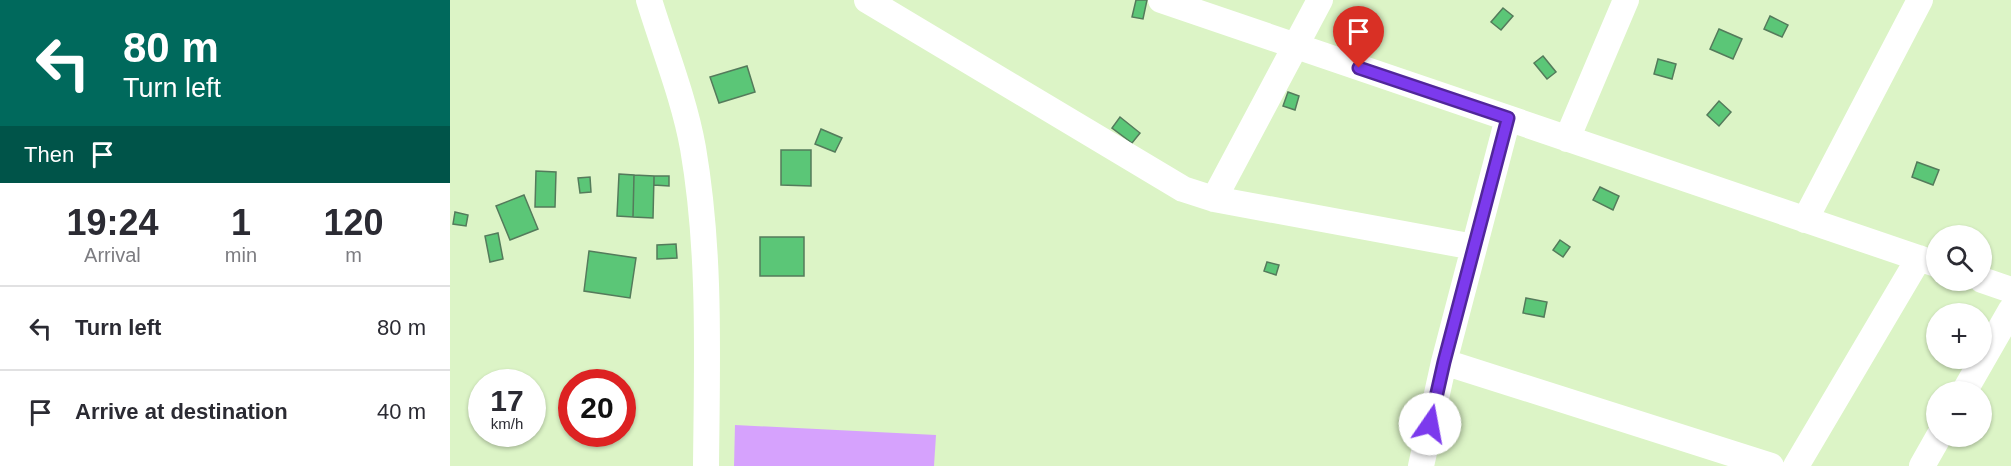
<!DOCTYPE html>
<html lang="en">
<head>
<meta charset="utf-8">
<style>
	body { margin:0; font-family:Helvetica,sans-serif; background:#f7f7f7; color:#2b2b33; height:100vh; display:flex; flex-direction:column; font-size:22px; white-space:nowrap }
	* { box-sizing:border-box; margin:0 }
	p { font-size:20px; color:#7c7c81 }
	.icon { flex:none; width:33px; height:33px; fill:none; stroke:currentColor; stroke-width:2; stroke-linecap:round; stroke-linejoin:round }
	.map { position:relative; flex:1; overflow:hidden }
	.drawer { display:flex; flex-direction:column; background:#fff; width:450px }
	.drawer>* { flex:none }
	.top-card { background:#00695c; color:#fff; overflow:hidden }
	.fabs { position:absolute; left:1476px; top:225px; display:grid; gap:12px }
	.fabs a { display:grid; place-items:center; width:66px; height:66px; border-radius:50%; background:#fff; box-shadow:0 2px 4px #0004; font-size:30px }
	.speed { position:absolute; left:18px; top:369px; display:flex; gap:12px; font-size:30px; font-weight:700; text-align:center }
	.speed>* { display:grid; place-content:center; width:78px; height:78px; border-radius:50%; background:#fff; box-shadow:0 2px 4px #0004; line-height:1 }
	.speed small { font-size:15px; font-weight:400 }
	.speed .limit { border:9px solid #d22; background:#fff; color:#111 }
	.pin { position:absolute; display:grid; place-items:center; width:51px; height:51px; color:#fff; margin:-62px -26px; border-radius:50% 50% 50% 0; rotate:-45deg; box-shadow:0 0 6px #0007 }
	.pin .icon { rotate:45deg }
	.me { position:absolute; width:66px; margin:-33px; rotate:12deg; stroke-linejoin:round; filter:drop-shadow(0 0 4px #0008) }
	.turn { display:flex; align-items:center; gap:21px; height:126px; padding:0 24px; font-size:27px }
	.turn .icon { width:78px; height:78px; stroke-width:2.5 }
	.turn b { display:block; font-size:42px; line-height:51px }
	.then { display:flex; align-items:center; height:57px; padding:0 24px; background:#0003; gap:12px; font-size:22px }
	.eta { display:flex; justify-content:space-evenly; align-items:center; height:102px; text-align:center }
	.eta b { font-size:36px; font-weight:600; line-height:42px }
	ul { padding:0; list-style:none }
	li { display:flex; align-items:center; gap:18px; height:84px; padding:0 24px; border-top:2px solid #e1e1e2 }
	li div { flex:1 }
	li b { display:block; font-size:22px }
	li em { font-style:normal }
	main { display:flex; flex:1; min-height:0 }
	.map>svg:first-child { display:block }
	.green { fill:#d6a2fd }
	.building { fill:#5bc677; stroke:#547b5b; stroke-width:1.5 }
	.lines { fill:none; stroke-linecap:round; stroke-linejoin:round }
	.minor { stroke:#fff; stroke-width:26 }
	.route-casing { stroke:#51269a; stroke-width:15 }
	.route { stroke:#7c3aed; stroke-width:10 }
</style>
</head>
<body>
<main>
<section class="drawer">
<div class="top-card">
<div class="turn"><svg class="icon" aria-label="left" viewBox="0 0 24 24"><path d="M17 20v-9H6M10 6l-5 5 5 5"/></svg><div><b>80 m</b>Turn left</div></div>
<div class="then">Then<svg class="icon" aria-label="arrive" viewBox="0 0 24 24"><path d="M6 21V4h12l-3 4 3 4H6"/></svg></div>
</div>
<div class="eta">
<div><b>19:24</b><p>Arrival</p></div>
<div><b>1</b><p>min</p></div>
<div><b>120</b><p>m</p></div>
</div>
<ul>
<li><svg class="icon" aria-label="left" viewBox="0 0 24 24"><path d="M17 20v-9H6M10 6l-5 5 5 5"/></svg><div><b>Turn left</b></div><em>80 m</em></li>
<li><svg class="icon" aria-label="arrive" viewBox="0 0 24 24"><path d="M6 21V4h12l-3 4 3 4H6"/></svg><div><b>Arrive at destination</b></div><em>40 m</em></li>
</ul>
</section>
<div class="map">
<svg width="1561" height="466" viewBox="0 0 1561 466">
	<rect width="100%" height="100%" fill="#dcf4c6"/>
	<path class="green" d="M 285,425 L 486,435 L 484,466 L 284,466 Z"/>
	<path class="building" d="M 686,0 L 697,0 L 693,19 L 682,17 Z
		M 1053,8 L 1063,16 L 1051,30 L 1041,22 Z
		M 1320,16 L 1338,25 L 1332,37 L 1314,29 Z
		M 1269,29 L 1292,39 L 1283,59 L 1260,49 Z
		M 1093,56 L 1106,72 L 1097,79 L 1084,63 Z
		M 1208,59 L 1226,64 L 1222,79 L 1204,74 Z
		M 297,66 L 305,92 L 269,103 L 260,77 Z
		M 838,92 L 849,96 L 845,110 L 833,106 Z
		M 1269,101 L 1281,112 L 1269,126 L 1257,115 Z
		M 670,117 L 690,133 L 682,143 L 662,128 Z
		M 371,129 L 392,138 L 385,152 L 365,144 Z
		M 331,150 L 361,150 L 361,186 L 331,185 Z
		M 1467,162 L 1489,170 L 1483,185 L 1462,177 Z
		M 86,171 L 106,172 L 105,207 L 85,207 Z
		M 169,174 L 184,175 L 183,217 L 167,216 Z
		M 184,175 L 204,176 L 203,218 L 183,217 Z
		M 204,176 L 219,176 L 219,186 L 204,185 Z
		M 140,177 L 141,192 L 130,193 L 128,178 Z
		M 1150,187 L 1169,196 L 1163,210 L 1143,200 Z
		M 74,195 L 88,229 L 60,240 L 46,206 Z
		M 5,212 L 18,215 L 16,226 L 3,224 Z
		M 48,233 L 53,259 L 40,262 L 35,236 Z
		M 310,237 L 354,237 L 354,276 L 310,276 Z
		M 1110,240 L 1120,247 L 1113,257 L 1103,250 Z
		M 226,244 L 227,258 L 207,259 L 207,245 Z
		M 139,251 L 186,258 L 180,298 L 134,291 Z
		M 817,262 L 829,265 L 826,275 L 814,271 Z
		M 1076,298 L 1097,302 L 1094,317 L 1073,313 Z"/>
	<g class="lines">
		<path class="minor" d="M 199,0 C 214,49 234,98 243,148 C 261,253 257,360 256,466
			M 417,0 L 733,189 L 764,199 L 1024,247
			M 711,0 L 1486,264
			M 1117,139 L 1176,0
			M 764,199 L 870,0
			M 1355,220 L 1470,0
			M 1532,280 L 1561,290
			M 994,362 L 1321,466
			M 1514,392 L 1561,310
			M 971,466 L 994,362 L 1058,118
			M 1346,466 L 1469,258
			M 1472,466 L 1489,436"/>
	</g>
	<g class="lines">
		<g class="route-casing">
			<path id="route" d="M 909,68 L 1058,118 L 994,362 L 980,424"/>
		</g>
		<use href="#route" class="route"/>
	</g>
</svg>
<div class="fabs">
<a><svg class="icon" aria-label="search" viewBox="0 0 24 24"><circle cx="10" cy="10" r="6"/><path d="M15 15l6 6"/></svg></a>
<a>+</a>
<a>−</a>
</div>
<div class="speed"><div>17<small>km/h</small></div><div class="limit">20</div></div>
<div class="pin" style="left:909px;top:68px;background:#d93025"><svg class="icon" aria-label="arrive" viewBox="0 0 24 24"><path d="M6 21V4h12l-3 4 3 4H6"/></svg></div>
<svg class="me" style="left:980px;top:424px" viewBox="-20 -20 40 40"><circle r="19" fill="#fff"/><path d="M0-13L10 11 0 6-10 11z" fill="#7c3aed"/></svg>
</div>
</main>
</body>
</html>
